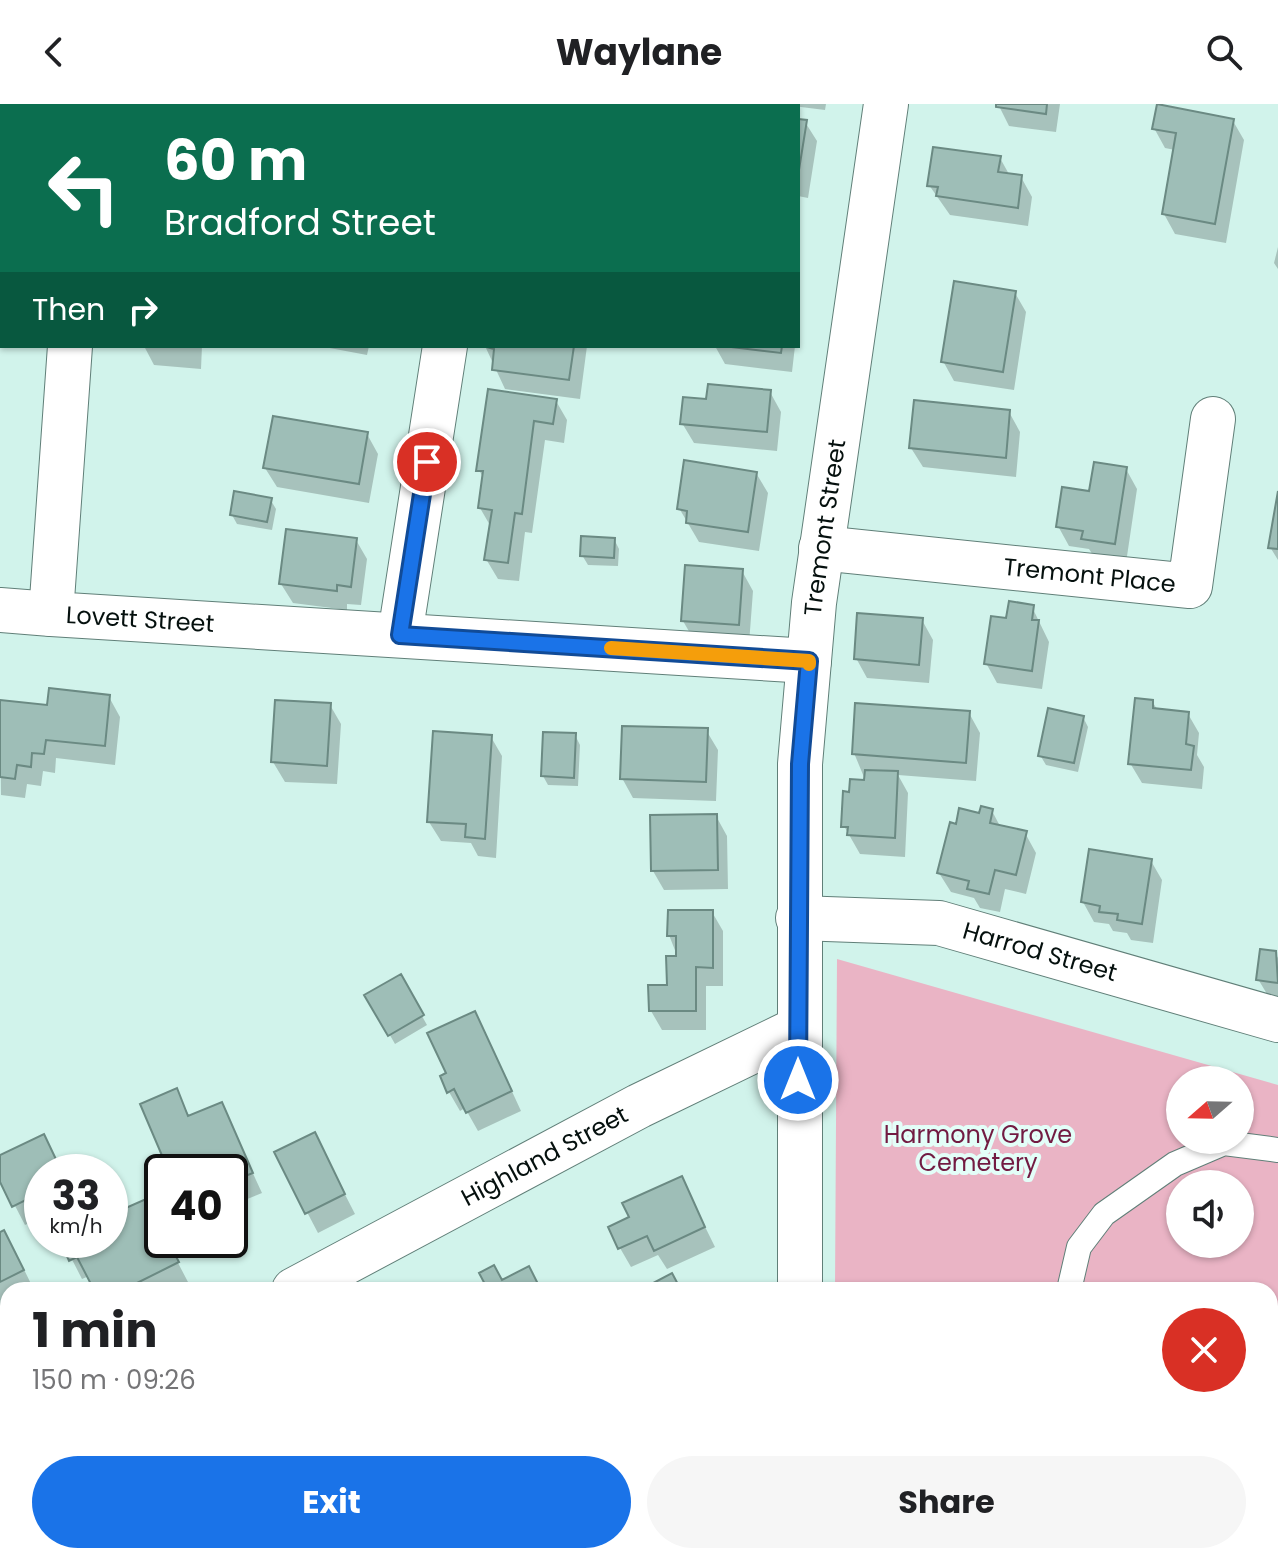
<!DOCTYPE html>
<html lang="en">
<head>
<meta charset="utf-8">
<style>
	body { margin:0; font-family:Poppins,sans-serif; background:#f6f6f6; color:#202124; height:100vh; display:flex; flex-direction:column; font-size:30px; white-space:nowrap }
	* { box-sizing:border-box; margin:0 }
	p { font-size:26px; color:#757577 }
	.icon { flex:none; width:44px; height:44px; fill:none; stroke:currentColor; stroke-width:2; stroke-linecap:round; stroke-linejoin:round }
	.map { position:relative; flex:1; overflow:hidden }
	.side { position:absolute; left:0px; top:1178px; width:1278px; height:282px; display:flex; flex-direction:column; background:#fff; border-radius:24px 24px 0 0; box-shadow:0 2px 6px #0004 }
	.side>* { flex:none }
	.banner { position:absolute; left:0px; top:0px; width:800px; height:244px; box-shadow:0 2px 6px #0004; background:#0b6e4f; color:#fff; overflow:hidden }
	.needle { width:52px; rotate:250deg }
	.buttons { position:absolute; left:1166px; top:962px; display:grid; gap:16px }
	.buttons a { display:grid; place-items:center; width:88px; height:88px; border-radius:50%; background:#fff; box-shadow:0 2px 6px #0004; font-size:40px }
	.speed { position:absolute; left:24px; top:1050px; display:flex; gap:16px; font-size:40px; font-weight:700; text-align:center }
	.speed>* { display:grid; place-content:center; width:104px; height:104px; border-radius:50%; background:#fff; box-shadow:0 2px 6px #0004; line-height:1 }
	.speed small { font-size:20px; font-weight:400 }
	.speed .limit { border:4px solid #111; border-radius:12px; background:#fff; color:#111 }
	.pin { position:absolute; display:grid; place-items:center; width:68px; height:68px; color:#fff; margin:-34px; border:4px solid #fff; border-radius:50%; box-shadow:0 2px 8px #0007 }
	.me { position:absolute; width:88px; margin:-44px; rotate:0deg; stroke-linejoin:round; filter:drop-shadow(0 0 6px #0008) }
	.turn { display:flex; align-items:center; gap:28px; height:168px; padding:0 32px; font-size:36px }
	.turn .icon { width:104px; height:104px; stroke-width:2.5 }
	.turn b { display:block; font-size:56px; line-height:68px }
	.then { display:flex; align-items:center; height:76px; padding:0 32px; background:#0003; gap:16px; font-size:30px }
	.round { display:grid; place-items:center; flex:none; width:84px; height:84px; border-radius:42px; background:#f6f6f6 }
	.summary { display:flex; align-items:center; justify-content:space-between; height:136px; padding:0 32px }
	h1 { font-size:48px; font-weight:700; line-height:60px }
	.action { display:flex; gap:16px; margin-top:auto; padding:16px 32px }
	.action a { flex:1; height:92px; border-radius:48px; background:#1a73e8; color:#fff; font-size:32px; font-weight:700; line-height:92px; text-align:center }
	.action a+a { background:#f6f6f6; color:#202124 }
	header { display:flex; justify-content:space-between; align-items:center; height:104px; padding:0 32px; background:#fff; font-size:36px; font-weight:700 }
	.map>svg:first-child { display:block }
	.green { fill:#eab4c5; fill-rule:evenodd }
	.shadow { fill:#0003 }
	.building { fill:#9ebeb7; stroke:#6b8a83; stroke-width:2 }
	.lines { fill:none; stroke-linecap:round; stroke-linejoin:round }
	.service-casing { stroke:#607f78; stroke-width:26 }
	.minor-casing { stroke:#607f78; stroke-width:46 }
	.tertiary-casing { stroke:#607f78; stroke-width:46 }
	.service { stroke:#fff; stroke-width:24 }
	.minor { stroke:#fff; stroke-width:44 }
	.tertiary { stroke:#fff; stroke-width:44 }
	.route-casing { stroke:#114b97; stroke-width:20 }
	.route { stroke:#1a73e8; stroke-width:14 }
	.slow { stroke:#f59e0b; stroke-width:14 }
	.labels { text-anchor:middle; stroke-width:8; stroke-linejoin:round; paint-order:stroke }
	.street-label { font-size:24px; fill:#05100e; stroke:#e3fef8 }
	.park-label { font-size:24px; fill:#721b42; stroke:#e3fef8 }
</style>
</head>
<body>
<header><svg class="icon" aria-label="back" viewBox="0 0 24 24"><path d="M15 5l-7 7 7 7"/></svg>Waylane<svg class="icon" aria-label="search" viewBox="0 0 24 24"><circle cx="10" cy="10" r="6"/><path d="M15 15l6 6"/></svg></header>
<div class="map">
<svg width="1278" height="1459" viewBox="0 0 1278 1459">
	<rect width="100%" height="100%" fill="#d1f3eb"/>
	<path class="green" d="M 837,855 L 1278,981 L 1278,1459 L 831,1459 L 831,1452 L 1270,1452 L 1270,1186 L 835,1186 ZM 1180,976 L 1240,976 L 1240,1036 L 1180,1036 ZM 1180,1080 L 1240,1080 L 1240,1140 L 1180,1140 Z"/>
	<path class="shadow" d="M 165,0 L 231,0 L 232,2 L 165,2 Z
		M 360,0 L 368,0 L 383,2 L 359,2 Z
		M 521,0 L 602,0 L 603,2 L 520,2 Z
		M 777,0 L 826,0 L 825,6 Z
		M 998,0 L 1060,0 L 1056,28 L 1009,22 Z
		M 798,17 L 805,18 L 817,37 L 808,94 L 798,92 Z
		M 1233,17 L 1244,36 L 1226,139 L 1175,130 L 1164,110 L 1175,46 L 1165,44 L 1154,24 Z
		M 1000,54 L 1010,72 L 1021,73 L 1032,93 L 1028,122 L 950,111 L 929,81 Z
		M 1278,143 L 1278,165 L 1274,159 Z
		M 1015,189 L 1026,208 L 1014,286 L 954,277 L 943,257 Z
		M 144,242 L 202,242 L 201,265 L 154,261 Z
		M 319,242 L 369,242 L 367,251 Z
		M 485,242 L 587,242 L 580,295 L 505,285 Z
		M 715,242 L 795,242 L 792,268 L 725,260 Z
		M 770,288 L 781,308 L 777,347 L 694,339 L 682,319 L 708,297 Z
		M 556,297 L 567,316 L 564,339 L 545,336 L 532,429 L 525,428 L 519,477 L 498,475 L 486,455 L 491,423 L 480,404 L 484,375 L 479,366 Z
		M 1009,308 L 1020,328 L 1016,373 L 923,363 L 911,344 Z
		M 367,330 L 378,350 L 369,399 L 277,383 L 265,364 Z
		M 1126,365 L 1137,385 L 1126,459 L 1095,454 L 1089,445 L 1069,442 L 1058,422 Z
		M 756,369 L 768,389 L 759,447 L 699,438 L 679,404 Z
		M 270,395 L 276,405 L 272,426 L 237,420 L 232,411 Z
		M 1278,399 L 1278,456 L 1270,443 Z
		M 614,435 L 619,445 L 618,462 L 588,461 L 582,451 Z
		M 356,436 L 367,455 L 361,501 L 347,500 L 347,506 L 293,499 L 281,480 Z
		M 742,467 L 753,487 L 749,540 L 694,536 L 683,517 Z
		M 1032,503 L 1049,538 L 1042,585 L 997,579 L 986,559 L 1008,516 Z
		M 922,516 L 933,536 L 929,579 L 867,574 L 856,554 Z
		M 109,593 L 120,613 L 115,661 L 56,654 L 55,669 L 43,667 L 41,682 L 27,680 L 25,694 L 1,691 L 0,598 L 48,604 Z
		M 1152,597 L 1158,607 L 1188,610 L 1199,629 L 1197,651 L 1204,663 L 1202,685 L 1142,679 L 1130,659 Z
		M 330,601 L 341,620 L 337,680 L 285,678 L 273,658 Z
		M 969,609 L 980,629 L 976,677 L 898,671 L 908,689 L 905,753 L 860,750 L 844,722 L 851,690 L 866,678 L 854,649 Z
		M 1083,613 L 1088,623 L 1078,668 L 1046,661 L 1040,651 Z
		M 706,626 L 718,646 L 716,697 L 633,694 L 622,674 Z
		M 575,631 L 580,641 L 578,682 L 548,681 L 543,672 Z
		M 491,633 L 502,652 L 496,754 L 478,752 L 471,739 L 441,737 L 429,718 Z
		M 992,707 L 1001,724 L 1025,729 L 1036,749 L 1026,790 L 1005,785 L 1000,808 L 980,804 L 974,794 L 951,788 L 939,769 L 957,723 Z
		M 716,712 L 727,732 L 728,785 L 664,786 L 653,767 Z
		M 1151,757 L 1162,776 L 1153,839 L 1131,836 L 1127,829 L 1113,827 L 1109,820 L 1094,818 L 1083,798 Z
		M 712,808 L 723,827 L 723,882 L 706,882 L 706,926 L 662,926 L 651,907 L 669,883 L 678,854 L 669,831 Z
		M 1275,849 L 1278,854 L 1278,896 L 1270,895 L 1258,875 Z
		M 400,873 L 427,921 L 395,940 L 367,891 Z
		M 485,929 L 521,1007 L 478,1027 L 465,1004 L 460,1007 L 449,988 L 449,970 Z
		M 176,987 L 190,1013 L 221,1000 L 262,1089 L 230,1102 L 230,1068 L 171,1068 Z
		M 314,1030 L 355,1110 L 318,1129 L 276,1049 Z
		M 0,1054 L 62,1068 L 42,1068 L 42,1113 L 25,1121 L 0,1073 Z
		M 681,1074 L 715,1143 L 667,1165 L 658,1151 L 631,1163 L 620,1144 L 631,1114 Z
		M 110,1113 L 162,1128 L 162,1136 L 166,1136 L 188,1178 L 172,1186 L 96,1186 L 89,1172 L 82,1175 L 62,1136 L 110,1136 Z
		M 0,1130 L 15,1147 L 34,1186 L 8,1186 L 8,1198 L 0,1202 Z
		M 8,1437 L 8,1452 L 130,1452 L 133,1459 L 0,1459 L 0,1441 Z"/>
	<path class="building" d="M 519,0 L 603,0 L 518,2 Z
		M 996,0 L 1047,0 L 1046,10 L 996,3 Z
		M 1157,0 L 1234,15 L 1215,120 L 1162,110 L 1176,29 L 1152,25 Z
		M 798,15 L 807,16 L 798,72 Z
		M 933,43 L 1001,52 L 998,68 L 1022,71 L 1018,104 L 936,92 L 938,83 L 927,82 Z
		M 954,177 L 1016,187 L 1003,268 L 941,258 Z
		M 483,242 L 574,242 L 569,276 L 492,266 L 494,245 Z
		M 723,242 L 782,242 L 781,249 Z
		M 708,280 L 771,286 L 767,328 L 680,320 L 683,293 L 706,295 Z
		M 488,285 L 557,295 L 553,320 L 534,317 L 522,410 L 515,409 L 508,459 L 484,456 L 492,406 L 478,404 L 483,367 L 476,367 Z
		M 914,296 L 1010,306 L 1006,354 L 909,344 Z
		M 273,312 L 368,328 L 359,380 L 263,364 Z
		M 684,356 L 757,368 L 748,428 L 686,419 L 687,407 L 677,405 Z
		M 1094,358 L 1127,363 L 1115,440 L 1081,435 L 1083,427 L 1056,423 L 1062,383 L 1089,387 Z
		M 234,387 L 272,394 L 267,418 L 230,411 Z
		M 1278,387 L 1278,445 L 1268,444 Z
		M 286,425 L 357,434 L 351,483 L 337,481 L 337,487 L 279,480 Z
		M 581,432 L 615,434 L 614,454 L 580,452 Z
		M 685,461 L 743,465 L 739,521 L 681,517 Z
		M 1009,497 L 1034,501 L 1032,516 L 1039,516 L 1032,567 L 984,560 L 991,512 L 1006,514 Z
		M 857,509 L 923,514 L 919,561 L 854,555 Z
		M 49,584 L 110,591 L 105,642 L 46,636 L 44,650 L 32,649 L 31,663 L 17,661 L 15,675 L 0,673 L 0,596 L 47,601 Z
		M 1135,594 L 1153,596 L 1153,604 L 1189,608 L 1186,640 L 1194,642 L 1191,666 L 1128,660 Z
		M 275,596 L 331,599 L 327,662 L 271,658 Z
		M 855,599 L 970,607 L 966,659 L 852,650 Z
		M 1048,604 L 1084,612 L 1074,659 L 1038,652 Z
		M 622,622 L 708,624 L 706,678 L 620,675 Z
		M 433,627 L 492,631 L 485,735 L 465,733 L 466,720 L 427,718 Z
		M 543,628 L 576,629 L 574,674 L 541,672 Z
		M 865,666 L 898,667 L 895,734 L 847,731 L 848,723 L 841,723 L 843,687 L 849,688 L 850,675 L 864,676 Z
		M 981,702 L 993,705 L 990,719 L 1027,727 L 1016,771 L 995,766 L 989,790 L 967,785 L 969,777 L 937,769 L 950,718 L 956,720 L 959,704 L 979,709 Z
		M 717,710 L 718,766 L 651,767 L 650,711 Z
		M 1089,745 L 1152,755 L 1142,820 L 1117,816 L 1118,810 L 1099,808 L 1100,802 L 1081,798 Z
		M 668,806 L 713,806 L 713,864 L 696,863 L 696,907 L 649,907 L 648,881 L 667,881 L 666,852 L 676,852 L 676,832 L 667,832 Z
		M 1260,845 L 1276,847 L 1278,879 L 1256,876 Z
		M 401,870 L 424,911 L 388,932 L 364,891 Z
		M 475,907 L 512,987 L 466,1009 L 454,985 L 447,989 L 440,972 L 446,969 L 427,929 Z
		M 177,984 L 188,1012 L 222,998 L 253,1069 L 230,1078 L 230,1068 L 169,1068 L 140,1000 Z
		M 315,1028 L 345,1090 L 305,1110 L 274,1048 Z
		M 44,1030 L 62,1068 L 42,1068 L 42,1088 L 12,1103 L 0,1078 L 0,1051 Z
		M 682,1072 L 705,1123 L 654,1147 L 647,1132 L 618,1145 L 608,1123 L 629,1113 L 622,1099 Z
		M 146,1095 L 162,1126 L 162,1136 L 167,1136 L 179,1158 L 123,1186 L 94,1186 L 77,1153 L 69,1157 L 60,1136 L 110,1136 L 110,1111 Z
		M 4,1126 L 24,1166 L 0,1178 L 0,1128 Z
		M 494,1161 L 502,1176 L 529,1162 L 541,1186 L 488,1186 L 479,1169 Z
		M 672,1169 L 681,1186 L 640,1186 Z
		M 8,1435 L 8,1452 L 130,1452 L 134,1458 L 0,1459 L 0,1439 Z
		M 540,1452 L 581,1452 L 581,1459 L 540,1459 Z"/>
	<g class="lines">
		<g class="service-casing">
			<path id="service" d="M 1069,1186 L 1079,1143 L 1104,1110 L 1175,1060 L 1224,1039 L 1278,1046
				M 1270,1260 L 1278,1263
				M 995,1459 L 997,1452"/>
		</g>
		<g class="minor-casing">
			<g id="minor">
				<path d="M 88,2 L 88,0"/>
				<path d="M 483,2 L 483,0"/>
				<path id="s1" d="M 70,242 L 51,510 L 809,557"/>
				<path id="s2" d="M 821,444 L 1190,482 L 1213,315"/>
				<path d="M 0,506 L 51,510"/>
				<path d="M 400,531 L 445,242"/>
				<path id="s3" d="M 798,814 L 939,819 L 1278,916"/>
				<path id="s4" d="M 294,1186 L 639,1002 L 798,925"/>
				<path d="M 0,1340 L 8,1335"/>
			</g>
		</g>
		<g class="tertiary-casing">
			<g id="tertiary">
				<path id="s5" d="M 800,1186 L 800,660 L 814,499 L 886,0"/>
				<path d="M 789,1459 L 789,1452"/>
			</g>
		</g>
		<use href="#service" class="service"/>
		<use href="#minor" class="minor"/>
		<use href="#tertiary" class="tertiary"/>
	</g>
	<g class="lines">
		<g class="route-casing">
			<path id="route" d="M 427,358 L 400,531 L 809,557 L 800,660 L 798,976"/>
		</g>
		<use href="#route" class="route"/>
		<path class="slow" d="M 611,544 L 809,557 L 809,560"/>
	</g>
	<g class="labels">
		<g class="street-label">
			<text dy="8" stroke="none"><textPath href="#s5" startOffset="764">Tremont Street</textPath></text>
			<text dy="8" stroke="none"><textPath href="#s2" startOffset="270">Tremont Place</textPath></text>
			<text dy="8" stroke="none"><textPath href="#s1" startOffset="358">Lovett Street</textPath></text>
			<text dy="8" stroke="none"><textPath href="#s3" startOffset="246">Harrod Street</textPath></text>
			<text dy="8" stroke="none"><textPath href="#s4" startOffset="284">Highland Street</textPath></text>
		</g>
		<g class="park-label">
			<text x="978" y="1039">Harmony Grove<tspan x="978" dy="28">Cemetery</tspan></text>
		</g>
	</g>
</svg>
<div class="buttons">
<a><svg class="needle" viewBox="-14 -14 28 28"><path d="M0-13l5 13h-10z" fill="#e53935"/><path d="M0 13l5-13h-10z" fill="#757577"/></svg></a>
<a><svg class="icon" aria-label="sound" viewBox="0 0 24 24"><path d="M4 9h4l5-4v14l-5-4H4zM17 9q2 3 0 6"/></svg></a>
</div>
<div class="speed"><div>33<small>km/h</small></div><div class="limit">40</div></div>
<div class="pin" style="left:427px;top:358px;background:#d93025"><svg class="icon" aria-label="arrive" viewBox="0 0 24 24"><path d="M6 21V4h12l-3 4 3 4H6"/></svg></div>
<svg class="me" style="left:798px;top:976px" viewBox="-20 -20 40 40"><circle r="17" fill="#1a73e8" stroke="#fff" stroke-width="3"/><path d="M0-11L8 9 0 5-8 9z" fill="#fff"/></svg>
<div class="banner">
<div class="turn"><svg class="icon" aria-label="left" viewBox="0 0 24 24"><path d="M17 20v-9H6M10 6l-5 5 5 5"/></svg><div><b>60 m</b>Bradford Street</div></div>
<div class="then">Then<svg class="icon" aria-label="right" viewBox="0 0 24 24"><path d="M7 20v-9h11M14 6l5 5-5 5"/></svg></div>
</div>
<section class="side">
<div class="summary"><div><h1>1 min</h1><p>150 m · 09:26</p></div><a class="round" style="background:#d93025;color:#fff"><svg class="icon" aria-label="close" viewBox="0 0 24 24"><path d="M6 6l12 12M18 6L6 18"/></svg></a></div>
<div class="action"><a>Exit</a><a>Share</a></div>
</section>
</div>
</body>
</html>
